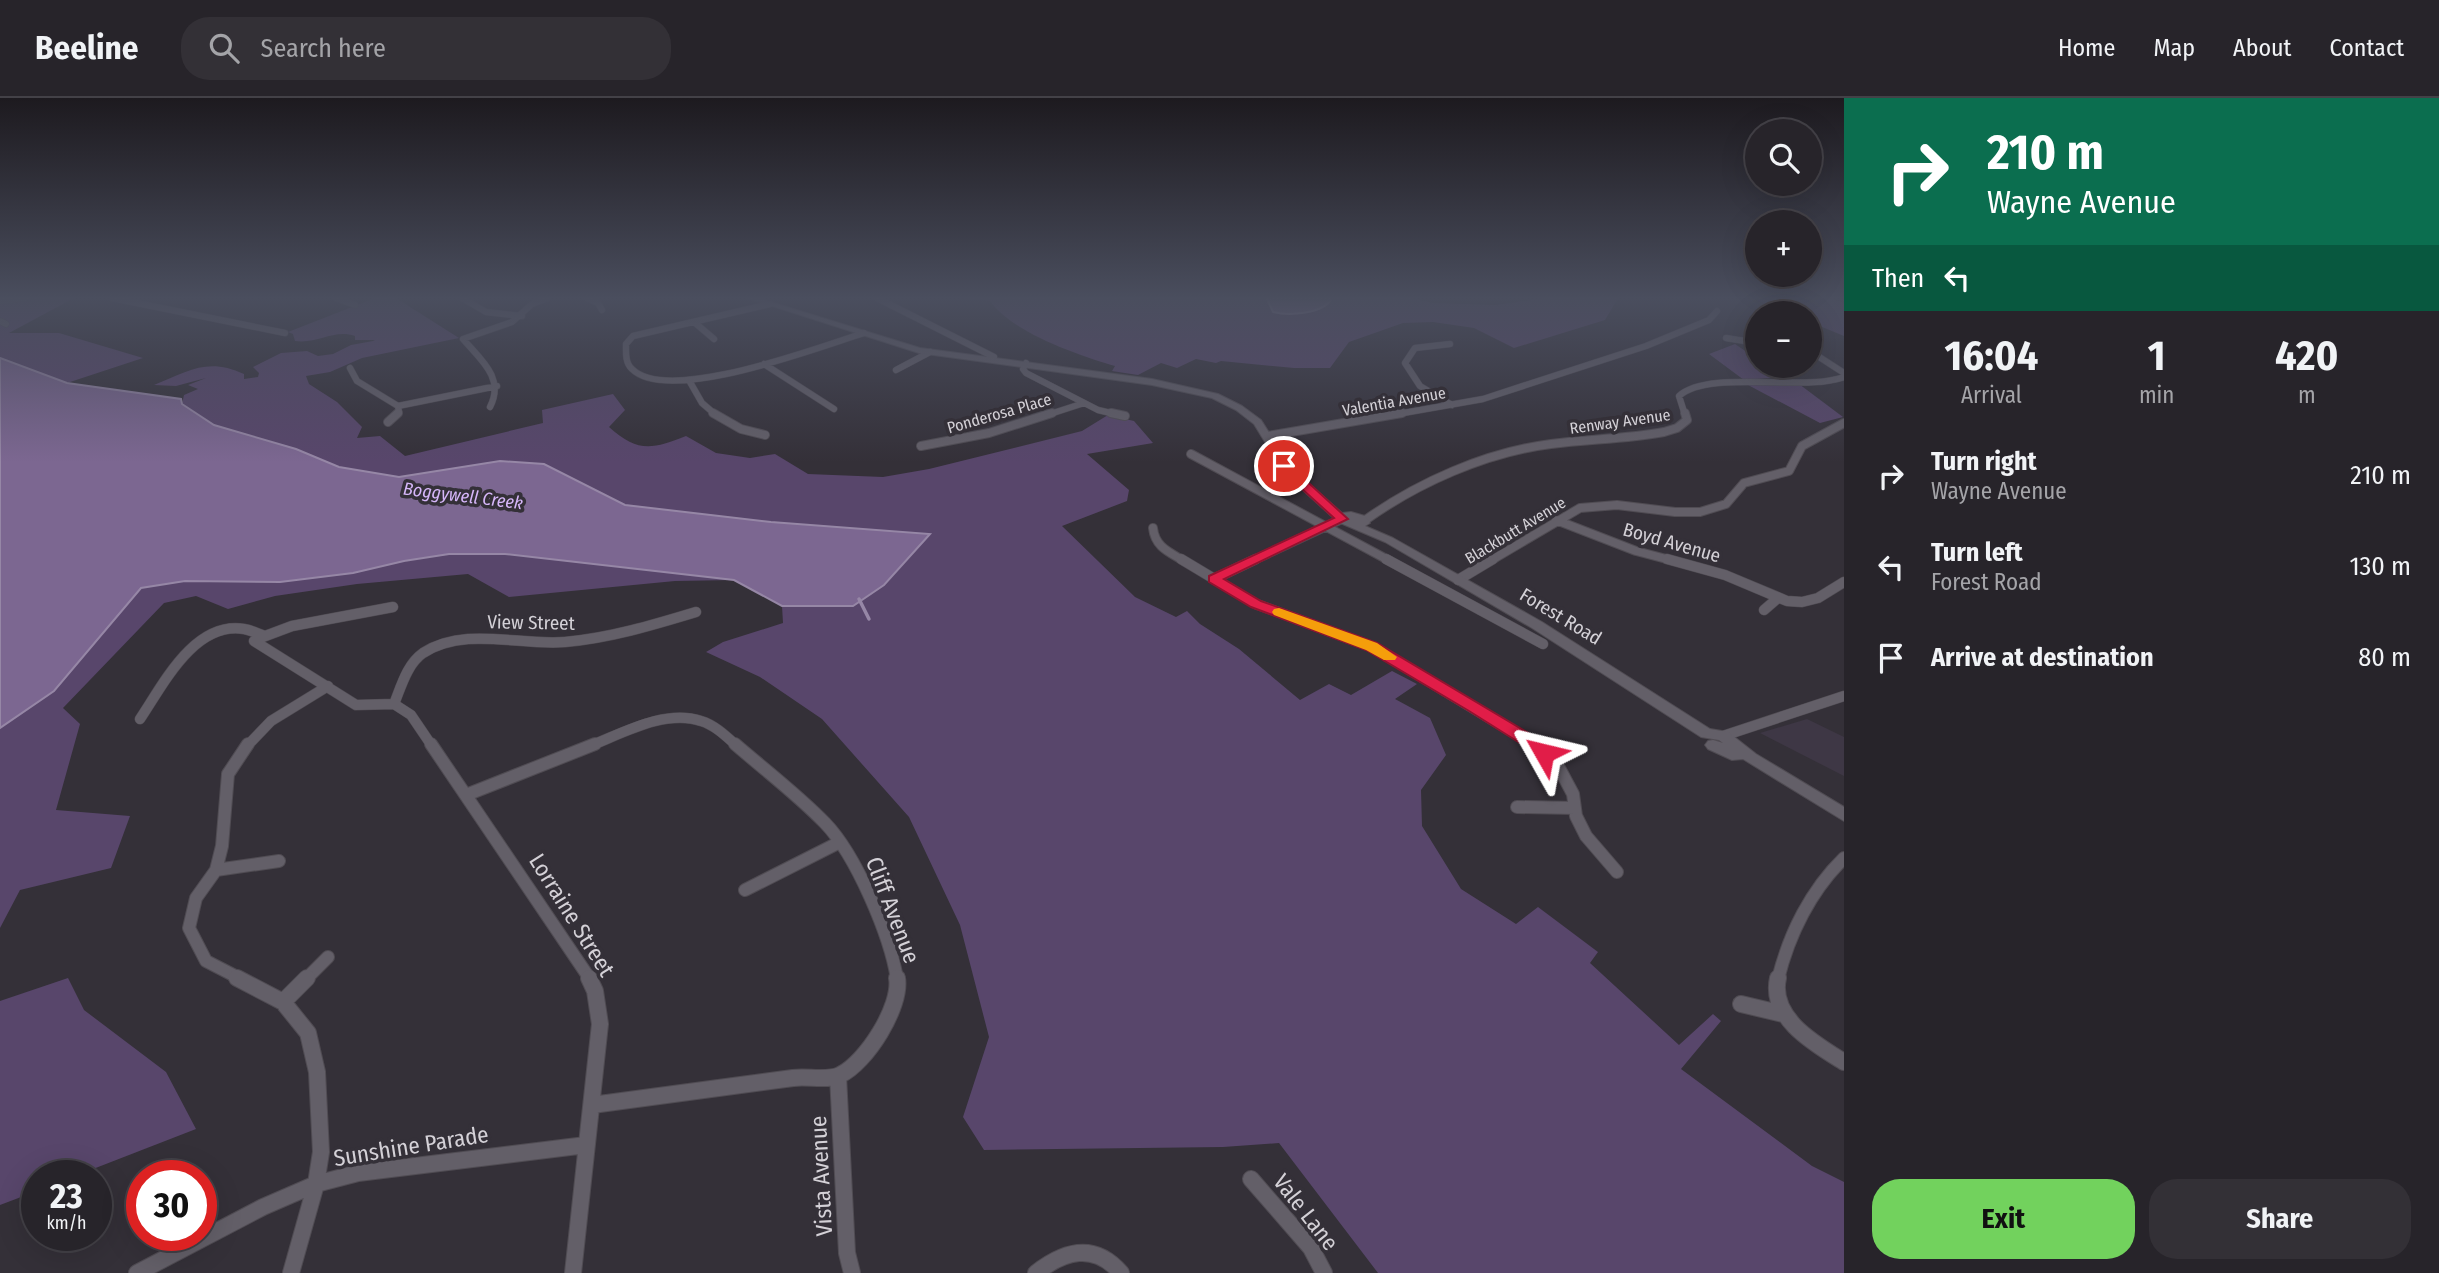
<!DOCTYPE html>
<html lang="en">
<head>
<meta charset="utf-8">
<style>
	body { margin:0; font-family:"Fira Sans Condensed",sans-serif; background:#333036; color:#f1f3f6; height:100vh; display:flex; flex-direction:column; font-size:26px; white-space:nowrap }
	* { box-sizing:border-box; margin:0 }
	p { font-size:23px; color:#a4a4a8 }
	.icon { flex:none; width:38px; height:38px; fill:none; stroke:currentColor; stroke-width:2; stroke-linecap:round; stroke-linejoin:round }
	.map { position:relative; flex:1; overflow:hidden }
	.sheet { display:flex; flex-direction:column; background:#27242a; width:595px }
	.sheet>* { flex:none }
	.top-card { background:#0b6e4f; color:#fff; overflow:hidden }
	.tools { position:absolute; left:1745px; top:21px; display:grid; gap:14px }
	.tools a { display:grid; place-items:center; width:77px; height:77px; border-radius:50%; background:#27242a; box-shadow:0 7px 28px #0002,0 0 0 2px #434147; font-size:35px }
	.speed { position:absolute; left:21px; top:1062px; display:flex; gap:14px; font-size:35px; font-weight:700; text-align:center }
	.speed>* { display:grid; place-content:center; width:91px; height:91px; border-radius:50%; background:#27242a; box-shadow:0 7px 28px #0002,0 0 0 2px #434147; line-height:1 }
	.speed small { font-size:18px; font-weight:400 }
	.speed .limit { border:10px solid #d22; background:#fff; color:#111 }
	.pin { position:absolute; display:grid; place-items:center; width:60px; height:60px; color:#fff; margin:-30px; border:4px solid #fff; border-radius:50%; box-shadow:0 2px 7px #0007 }
	.me { position:absolute; width:77px; margin:-38px; rotate:307deg; stroke-linejoin:round; filter:drop-shadow(0 0 5px #0008) }
	.turn { display:flex; align-items:center; gap:24px; height:147px; padding:0 28px; font-size:32px }
	.turn .icon { width:91px; height:91px; stroke-width:2.5 }
	.turn b { display:block; font-size:49px; line-height:60px }
	.then { display:flex; align-items:center; height:66px; padding:0 28px; background:#0003; gap:14px; font-size:26px }
	.eta { display:flex; justify-content:space-evenly; align-items:center; height:119px; text-align:center }
	.eta b { font-size:42px; font-weight:700; line-height:49px }
	.action { display:flex; gap:14px; margin-top:auto; padding:14px 28px }
	.action a { flex:1; height:80px; border-radius:28px; background:#72d25d; color:#111; font-size:28px; font-weight:700; line-height:80px; text-align:center }
	.action a+a { background:#333036; color:#f1f3f6 }
	ul { padding:0; list-style:none }
	li { display:flex; align-items:center; gap:21px; height:91px; padding:0 28px }
	li div { flex:1 }
	li b { display:block; font-size:26px }
	li em { font-style:normal }
	header { display:flex; align-items:center; gap:42px; box-sizing:border-box; height:98px; padding:0 35px; background:#27242a; border-bottom:2px solid #434147 }
	header strong { font-size:33px }
	nav { display:flex; gap:38px; margin-inline-start:auto; font-size:24px }
	.search { width:490px; height:63px; background:#333036; display:flex; align-items:center; gap:18px; box-sizing:border-box; padding:0 24px; border-radius:28px; color:#a4a4a8; font-size:26px }
	main { display:flex; flex:1; min-height:0 }
	.map>svg:first-child { display:block }
	.built { fill:#3e3745 }
	.green { fill:#58466b }
	.water { fill:#7c6791; stroke:#9687a6; stroke-width:2 }
	.lines { fill:none; stroke-linecap:round; stroke-linejoin:round }
	.stream { stroke:#9687a6; stroke-width:3.5 }
	.minor-far4-casing { stroke:#504c53; stroke-width:7 }
	.minor-far3-casing { stroke:#504c53; stroke-width:10 }
	.minor-far2-casing { stroke:#504c53; stroke-width:11 }
	.minor-far1-casing { stroke:#504c53; stroke-width:14 }
	.minor-casing { stroke:#504c53; stroke-width:18 }
	.tertiary-casing { stroke:#504c53; stroke-width:2 }
	.minor-far4 { stroke:#635f68; stroke-width:6 }
	.minor-far3 { stroke:#635f68; stroke-width:8 }
	.minor-far2 { stroke:#635f68; stroke-width:10 }
	.minor-far1 { stroke:#635f68; stroke-width:12 }
	.minor { stroke:#635f68; stroke-width:16 }
	.tertiary { fill:#635f68; fill-rule:evenodd }
	.route { fill:#e11d48; stroke:#92132f; stroke-width:2 }
	.slow { fill:#f59e0b }
	.labels { text-anchor:middle; stroke-width:7; stroke-linejoin:round; paint-order:stroke }
	.far-street-label { font-size:16px; fill:#d4d1d7; stroke:#343038 }
	.far-water-label { font-size:18px; font-style:italic; fill:#d6b6f9; stroke:#343038 }
	.street-label { font-size:19px; fill:#d4d1d7; stroke:#343038 }
	.near-street-label { font-size:23px; fill:#d4d1d7; stroke:#343038 }
</style>
</head>
<body>
<header>
<strong>Beeline</strong>
<div class="search"><svg class="icon" aria-label="search" viewBox="0 0 24 24"><circle cx="10" cy="10" r="6"/><path d="M15 15l6 6"/></svg>Search here</div>
<nav><a>Home</a><a>Map</a><a>About</a><a>Contact</a></nav>
</header>
<main>
<div class="map">
<svg width="1844" height="1175" viewBox="0 0 1844 1175">
	<rect width="100%" height="100%" fill="#343038"/>
	<path class="built" d="M 1807,621 L 1844,639 L 1844,678 L 1760,635 Z"/>
	<path class="green" d="M 0,200 L 74,200 L 9,235 L 59,235 L 143,260 L 67,285 L 0,260 Z
		M 375,200 L 396,200 L 459,240 L 362,260 L 330,274 L 306,278 L 309,286 L 337,304 L 362,329 L 357,340 L 380,338 L 405,358 L 543,325 L 542,312 L 613,296 L 625,312 L 609,329 C 637,354 651,352 686,338 L 716,355 L 750,360 L 775,356 L 808,376 L 883,379 L 929,371 L 1082,333 L 1108,317 L 1134,323 L 1153,345 L 1087,356 L 1129,392 L 1127,403 L 1062,428 L 1135,499 L 1176,519 L 1187,513 L 1200,526 L 1239,551 L 1300,602 L 1329,586 L 1351,597 L 1392,573 L 1417,586 L 1395,601 L 1430,620 L 1446,657 L 1421,692 L 1422,728 L 1461,791 L 1516,826 L 1538,809 L 1598,854 L 1590,865 L 1679,947 L 1713,916 L 1721,923 L 1681,971 L 1812,1068 L 1844,1084 L 1844,1175 L 1378,1175 L 1279,1045 L 1223,1049 L 984,1052 L 963,1019 L 989,939 L 960,827 L 909,719 L 822,621 L 760,579 L 706,554 L 723,544 L 783,525 L 782,508 L 734,482 L 675,483 L 509,499 L 468,476 L 357,486 L 275,498 L 228,511 L 196,498 L 164,505 L 63,610 L 80,626 L 56,712 L 130,718 L 111,770 L 20,792 L 0,830 L 0,630 L 17,616 L 141,490 L 185,483 L 280,484 L 449,456 L 505,456 L 296,351 L 214,327 L 182,306 L 184,297 L 198,291 L 188,287 L 206,280 L 176,288 L 154,287 C 188,273 208,259 244,276 L 244,281 L 258,279 L 259,275 L 253,269 L 281,255 L 307,253 L 318,258 L 333,256 L 351,247 L 373,243 L 375,242 L 355,242 L 355,238 C 333,231 319,246 295,243 L 293,236 L 288,234 Z
		M 960,200 L 1410,200 L 1433,205 L 1495,207 L 1545,200 L 1618,200 L 1605,222 L 1514,250 L 1474,230 L 1433,224 L 1403,225 L 1349,244 L 1330,270 L 1294,270 L 1221,263 L 1216,265 L 1196,261 L 1177,270 L 1161,265 L 1138,277 L 1112,273 L 1115,268 C 1078,257 1013,235 990,203 Z
		M 1751,200 L 1829,200 L 1844,205 L 1844,238 L 1810,224 L 1810,215 L 1789,215 Z
		M 1735,246 L 1757,261 L 1757,268 L 1766,268 L 1782,279 L 1744,282 L 1709,256 Z
		M 1799,286 L 1843,319 L 1820,325 L 1748,287 Z
		M 68,880 L 84,912 L 166,974 L 196,1031 L 75,1078 L 37,1078 L 37,1093 L 0,1107 L 0,903 Z"/>
	<path class="water" d="M 1273,200 L 1332,200 C 1324,216 1289,218 1273,214 L 1267,201 Z
		M 0,260 L 67,285 L 181,301 L 182,306 L 214,327 L 296,351 L 339,369 L 399,379 L 500,363 L 544,366 L 625,407 L 771,424 L 930,436 L 884,487 L 853,508 L 782,508 L 734,482 L 505,456 L 449,456 L 404,463 L 353,475 L 280,484 L 185,483 L 141,490 L 54,593 L 0,630 Z"/>
	<g class="lines">
		<path class="stream" d="M 859,501 L 869,521"/>
		<g class="minor-far4-casing">
			<path id="minor-far4" d="M 112,200 L 285,235
				M 336,200 L 355,207
				M 462,200 L 486,214 L 522,218
				M 587,200 L 598,205 L 602,212
				M 877,200 L 994,259
				M 0,203 L 25,200
				M 770,206 L 633,238 L 626,246 C 626,254 625,265 632,271 C 668,307 819,249 864,235
				M 0,223 L 6,226
				M 694,224 L 714,241
				M 1726,240 L 1757,245
				M 1450,246 L 1415,250 L 1405,265 L 1420,288 L 1452,307
				M 1810,253 L 1844,275
				M 1026,265 L 1023,271 L 1026,275 L 1098,312 L 1119,317
				M 764,266 L 834,311
				M 350,270 L 357,283 L 398,308 L 399,314 L 396,317
				M 896,272 L 930,254
				M 690,284 L 702,305 L 716,317
				M 398,308 L 497,288
				M 490,309 C 505,280 481,262 463,241 L 512,224 L 532,206 L 548,200
				M 1047,317 L 1084,305
				M 1392,317 L 1483,301 L 1646,248 L 1709,222 L 1717,213
				M 1685,317 L 1679,298 C 1709,271 1805,294 1844,279"/>
		</g>
		<g class="minor-far3-casing">
			<path id="minor-far3" d="M 713,315 L 741,331 L 765,337
				M 1111,315 L 1125,318
				M 388,324 L 398,315
				M 1268,338 L 1402,315
				M 921,348 L 989,335 L 1052,315
				M 1191,356 L 1390,463
				M 1556,422 L 1636,453 L 1674,463
				M 1364,423 C 1417,385 1486,354 1551,346 C 1589,341 1626,341 1664,334 L 1677,330 L 1687,322 L 1685,315
				M 1153,430 C 1155,449 1169,454 1184,463
				M 1252,463 L 1342,421
				M 1490,463 L 1580,410 L 1617,407 L 1675,414 L 1700,414 L 1726,406 L 1744,385 L 1789,373 L 1802,348 L 1844,325"/>
		</g>
		<g class="minor-far2-casing">
			<path id="minor-far2" d="M 1181,461 L 1256,506 L 1372,549 L 1535,648
				M 1386,461 L 1543,546
				M 1667,461 L 1725,477 L 1787,503 L 1802,504 L 1818,500 L 1844,484
				M 1214,481 L 1256,461
				M 1458,482 L 1493,461
				M 1764,512 L 1778,500
				M 260,540 L 292,528 L 393,509
				M 254,543 L 356,607 L 394,606
				M 394,606 L 411,617 L 432,648
				M 394,606 C 401,589 407,566 423,555 C 465,528 519,548 565,544 C 610,540 653,527 696,514
				M 140,621 C 163,587 194,523 244,531 C 251,532 258,536 265,538
				M 1723,638 L 1844,598
				M 247,648 L 271,623 L 328,588
				M 590,648 C 623,635 665,611 701,623 C 715,627 727,639 737,648"/>
		</g>
		<g class="minor-far1-casing">
			<path id="minor-far1" d="M 431,646 L 590,881
				M 735,646 C 765,672 798,697 825,725 C 856,757 890,837 897,881
				M 1533,646 L 1558,668 L 1573,696 L 1576,718 L 1586,738 L 1617,774
				M 466,697 L 595,646
				M 1517,709 L 1575,710
				M 216,772 L 279,763
				M 745,792 L 840,744
				M 241,881 L 206,863 L 189,830 L 196,800 L 216,772 L 222,748 L 228,676 L 248,646
				M 306,881 L 328,859
				M 1778,881 C 1789,836 1811,792 1844,760"/>
		</g>
		<g class="minor-casing">
			<path id="minor" d="M 237,880 L 283,904 L 308,935 L 317,974 L 321,1054 L 316,1086 L 291,1175
				M 1778,880 C 1769,920 1815,946 1844,964
				M 283,904 L 307,880
				M 1741,906 L 1783,916
				M 838,978 L 847,1155 L 852,1175
				M 592,1007 C 659,998 726,989 793,980 C 807,978 828,983 840,977 C 866,965 902,908 897,880
				M 1251,1081 L 1311,1150 L 1324,1175
				M 137,1175 L 263,1109 L 316,1086 L 358,1075 L 586,1047
				M 573,1175 L 600,926 L 595,893 L 589,880
				M 1036,1175 C 1064,1153 1094,1144 1121,1175"/>
		</g>
		<g class="tertiary-casing">
			<path id="tertiary" d="M 747,200 L 758,200 L 920,250 L 1152,281 L 1218,296 L 1242,308 L 1261,322 L 1292,371 L 1342,415 L 1351,414 L 1365,418 L 1370,425 L 1365,428 L 1393,440 L 1542,524 L 1710,631 L 1728,634 L 1756,656 L 1844,709 L 1844,723 L 1743,661 L 1732,662 L 1708,651 L 1705,647 L 1708,643 L 1713,642 L 1723,645 L 1719,642 L 1701,639 L 1532,530 L 1385,444 L 1338,424 L 1284,375 L 1254,326 L 1236,312 L 1212,300 L 1152,287 L 919,255 Z"/>
		</g>
		<use href="#minor-far4" class="minor-far4"/>
		<use href="#minor-far3" class="minor-far3"/>
		<use href="#minor-far2" class="minor-far2"/>
		<use href="#minor-far1" class="minor-far1"/>
		<use href="#minor" class="minor"/>
		<use href="#tertiary" class="tertiary"/>
	</g>
	<linearGradient id="sky" x2="0" y2="1"><stop stop-color="#1d1a1f"/><stop offset="0.55" stop-color="#4a4e5e"/><stop offset="1" stop-color="#4a4e5e" stop-opacity="0"/></linearGradient>
	<rect width="1844" height="364" fill="url(#sky)"/>
	<path class="route" d="M 1280,366 L 1288,366 L 1348,421 L 1224,481 L 1261,503 L 1377,545 L 1535,639 L 1552,655 L 1550,660 L 1538,660 L 1523,647 L 1469,613 L 1366,552 L 1251,509 L 1209,484 L 1209,478 L 1334,420 L 1280,371 Z"/>
	<path class="slow" d="M 1279,510 L 1377,545 L 1397,559 L 1395,562 L 1384,562 L 1366,552 L 1274,517 L 1272,514 L 1274,511 Z"/>
	<g class="labels">
		<g class="far-street-label">
			<text transform="translate(1394 303) rotate(-10)" y="6">Valentia Avenue</text>
			<text transform="translate(999 315) rotate(-16)" y="6">Ponderosa Place</text>
			<text transform="translate(1620 323) rotate(-8)" y="6">Renway Avenue</text>
			<text transform="translate(1515 432) rotate(-31)" y="6">Blackbutt Avenue</text>
		</g>
		<g class="far-water-label">
			<text transform="translate(463 398) rotate(7)" y="6">Boggywell Creek</text>
		</g>
		<g class="street-label">
			<text transform="translate(1672 444) rotate(16)" y="7">Boyd Avenue</text>
			<text transform="translate(1561 518) rotate(31)" y="7">Forest Road</text>
			<text transform="translate(531 524) rotate(1)" y="7">View Street</text>
		</g>
		<g class="near-street-label">
			<text transform="translate(893 812) rotate(69)" y="8">Cliff Avenue</text>
			<text transform="translate(572 817) rotate(58)" y="8">Lorraine Street</text>
			<text transform="translate(411 1048) rotate(-9)" y="8">Sunshine Parade</text>
			<text transform="translate(821 1078) rotate(-93)" y="8">Vista Avenue</text>
			<text transform="translate(1306 1114) rotate(52)" y="8">Vale Lane</text>
		</g>
	</g>
</svg>
<div class="tools">
<a><svg class="icon" aria-label="search" viewBox="0 0 24 24"><circle cx="10" cy="10" r="6"/><path d="M15 15l6 6"/></svg></a>
<a>+</a>
<a>−</a>
</div>
<div class="speed"><div>23<small>km/h</small></div><div class="limit">30</div></div>
<div class="pin" style="left:1284px;top:368px;background:#d93025"><svg class="icon" aria-label="arrive" viewBox="0 0 24 24"><path d="M6 21V4h12l-3 4 3 4H6"/></svg></div>
<svg class="me" style="left:1544px;top:655px" viewBox="-20 -20 40 40"><path d="M0-17L14 15 0 8-14 15z" fill="#e11d48" stroke="#fff" stroke-width="4"/></svg>
</div>
<section class="sheet">
<div class="top-card">
<div class="turn"><svg class="icon" aria-label="right" viewBox="0 0 24 24"><path d="M7 20v-9h11M14 6l5 5-5 5"/></svg><div><b>210 m</b>Wayne Avenue</div></div>
<div class="then">Then<svg class="icon" aria-label="left" viewBox="0 0 24 24"><path d="M17 20v-9H6M10 6l-5 5 5 5"/></svg></div>
</div>
<div class="eta">
<div><b>16:04</b><p>Arrival</p></div>
<div><b>1</b><p>min</p></div>
<div><b>420</b><p>m</p></div>
</div>
<ul>
<li><svg class="icon" aria-label="right" viewBox="0 0 24 24"><path d="M7 20v-9h11M14 6l5 5-5 5"/></svg><div><b>Turn right</b><p>Wayne Avenue</p></div><em>210 m</em></li>
<li><svg class="icon" aria-label="left" viewBox="0 0 24 24"><path d="M17 20v-9H6M10 6l-5 5 5 5"/></svg><div><b>Turn left</b><p>Forest Road</p></div><em>130 m</em></li>
<li><svg class="icon" aria-label="arrive" viewBox="0 0 24 24"><path d="M6 21V4h12l-3 4 3 4H6"/></svg><div><b>Arrive at destination</b></div><em>80 m</em></li>
</ul>
<div class="action"><a>Exit</a><a>Share</a></div>
</section>
</main>
</body>
</html>
